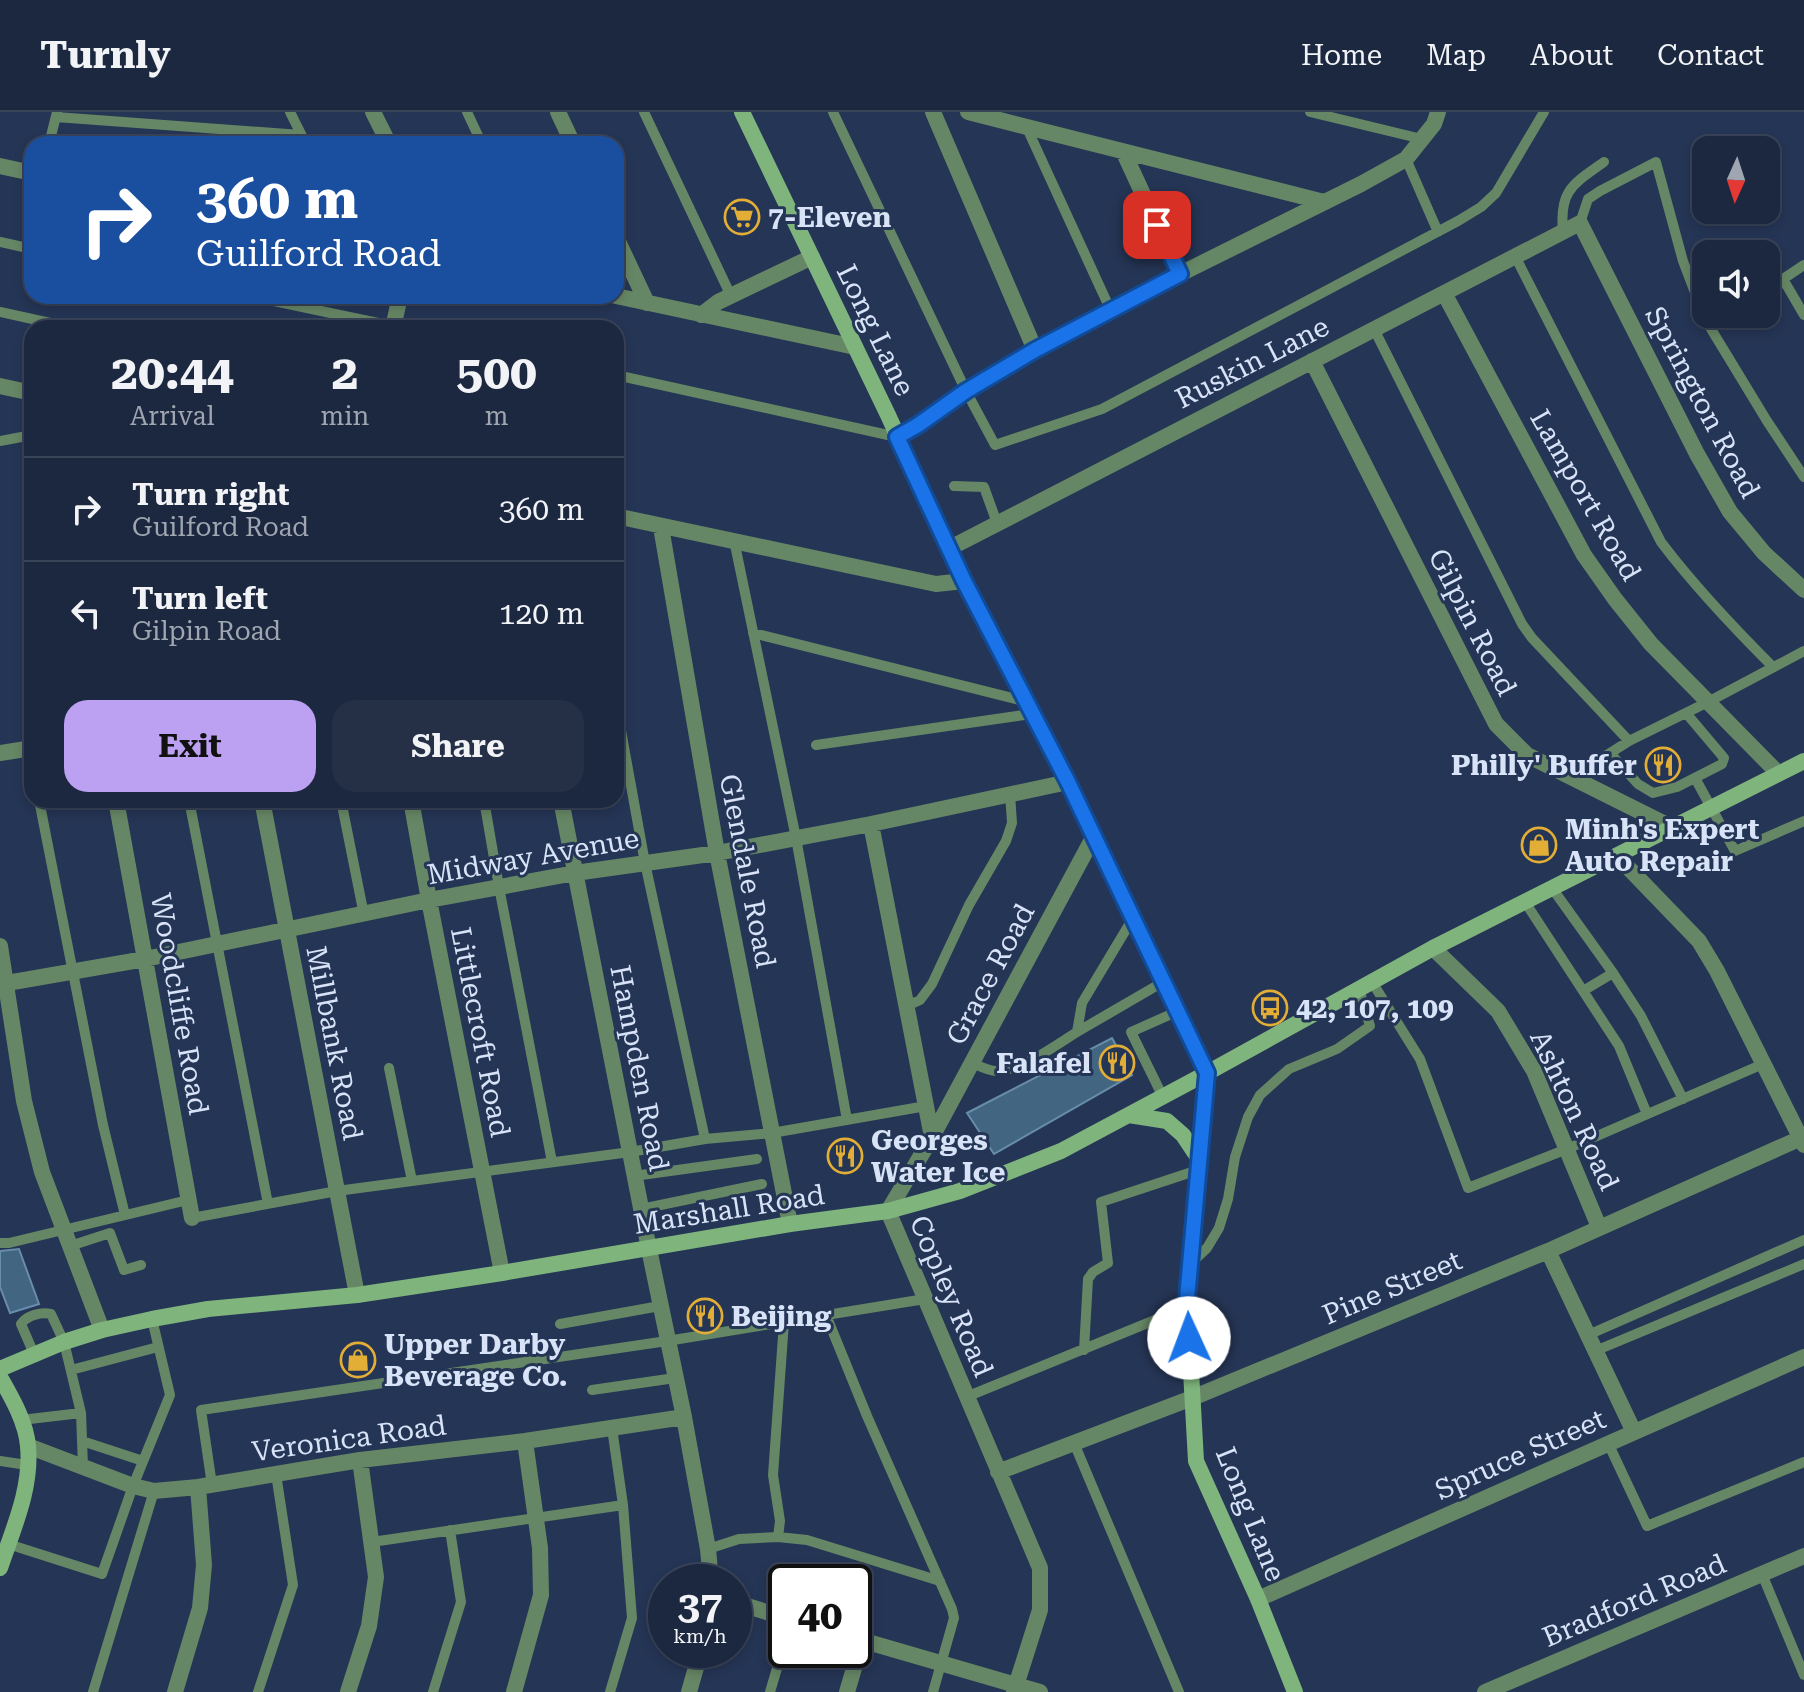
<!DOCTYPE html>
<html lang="en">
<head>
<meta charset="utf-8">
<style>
	body { margin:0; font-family:"Roboto Serif",serif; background:#253047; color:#f1f3f6; height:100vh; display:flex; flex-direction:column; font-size:30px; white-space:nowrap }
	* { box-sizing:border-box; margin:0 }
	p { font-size:26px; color:#a0a6b1 }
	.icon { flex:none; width:44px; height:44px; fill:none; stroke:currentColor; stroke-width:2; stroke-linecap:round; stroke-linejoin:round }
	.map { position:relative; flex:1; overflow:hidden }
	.side { position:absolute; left:24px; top:208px; width:600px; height:488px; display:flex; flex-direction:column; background:#1c2840; border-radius:24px; box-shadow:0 4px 12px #0003,0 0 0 2px #3a4459 }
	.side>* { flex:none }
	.guide { position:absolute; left:24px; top:24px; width:600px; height:168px; border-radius:24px; box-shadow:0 4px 12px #0003,0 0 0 2px #3a4459; background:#1a4fa0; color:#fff; overflow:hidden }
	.needle { width:52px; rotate:183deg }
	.fabs { position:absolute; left:1692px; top:24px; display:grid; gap:16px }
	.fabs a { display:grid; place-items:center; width:88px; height:88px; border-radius:16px; background:#1c2840; box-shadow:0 4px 12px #0003,0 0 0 2px #3a4459; font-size:40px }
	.speed { position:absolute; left:648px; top:1452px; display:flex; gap:16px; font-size:40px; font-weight:700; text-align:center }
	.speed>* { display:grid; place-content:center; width:104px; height:104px; border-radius:50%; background:#1c2840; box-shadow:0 4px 12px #0003,0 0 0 2px #3a4459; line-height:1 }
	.speed small { font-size:20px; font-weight:400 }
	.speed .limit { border:4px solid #111; border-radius:12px; background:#fff; color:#111 }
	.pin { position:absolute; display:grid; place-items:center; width:68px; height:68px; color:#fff; margin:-34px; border-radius:16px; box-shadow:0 4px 12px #0006 }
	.me { position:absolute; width:88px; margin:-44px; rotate:358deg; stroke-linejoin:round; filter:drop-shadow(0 0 6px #0008) }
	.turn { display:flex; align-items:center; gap:28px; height:168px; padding:0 40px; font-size:36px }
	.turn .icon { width:104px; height:104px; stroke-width:2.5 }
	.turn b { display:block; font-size:56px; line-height:68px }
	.eta { display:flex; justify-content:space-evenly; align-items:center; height:136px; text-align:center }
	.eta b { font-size:48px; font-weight:700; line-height:56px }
	.cta { display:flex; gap:16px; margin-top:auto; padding:16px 40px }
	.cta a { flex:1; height:92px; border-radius:24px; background:#bca0f2; color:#111; font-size:32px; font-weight:700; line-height:92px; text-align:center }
	.cta a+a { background:#253047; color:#f1f3f6 }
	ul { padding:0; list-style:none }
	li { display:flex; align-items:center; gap:24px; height:104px; padding:0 40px; border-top:2px solid #3a4459 }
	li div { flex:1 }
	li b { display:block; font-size:30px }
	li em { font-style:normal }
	header { display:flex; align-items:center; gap:48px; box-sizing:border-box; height:112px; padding:0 40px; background:#1c2840; border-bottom:2px solid #3a4459 }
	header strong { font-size:38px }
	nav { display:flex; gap:44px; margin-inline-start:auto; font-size:28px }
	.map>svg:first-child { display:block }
	.building { fill:#426682; stroke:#688cab; stroke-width:2 }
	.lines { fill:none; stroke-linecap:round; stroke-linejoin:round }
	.lane { stroke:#668765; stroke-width:10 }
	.street { stroke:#668765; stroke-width:16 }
	.secondary { stroke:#7fb57d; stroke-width:16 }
	.route-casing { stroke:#114b97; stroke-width:20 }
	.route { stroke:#1a73e8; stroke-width:14 }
	.labels { text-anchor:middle; stroke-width:6; stroke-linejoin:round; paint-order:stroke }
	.poi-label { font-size:28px; font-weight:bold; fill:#d8e3f8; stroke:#253555; text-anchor:start }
	.street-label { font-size:28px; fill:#d8e3f8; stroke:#253555 }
</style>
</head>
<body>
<header>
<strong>Turnly</strong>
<nav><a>Home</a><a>Map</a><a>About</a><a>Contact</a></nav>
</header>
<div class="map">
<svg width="1804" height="1580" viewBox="0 0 1804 1580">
	<rect width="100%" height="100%" fill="#253555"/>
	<path class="building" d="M 1112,926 L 1132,963 L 994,1042 L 967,1001 Z
		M 19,1137 L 39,1192 L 10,1201 L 0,1175 L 0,1139 Z"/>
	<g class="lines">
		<path class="lane" d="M 290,0 L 306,32
			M 467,0 L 482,32
			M 644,0 L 731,184
			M 833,0 L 966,279 L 995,333 L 1102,297 L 1458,109 L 1481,95 L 1496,81 L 1544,0
			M 1310,0 L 1422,27
			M 56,5 L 301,23
			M 1026,14 L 1111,199
			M 49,32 L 57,0
			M 1406,47 L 1438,120
			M 1580,111 L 1588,87 L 1600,79 L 1656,50 L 1683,149 L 1705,207 L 1767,309 L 1804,365
			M 1563,120 C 1559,78 1573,72 1604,50
			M 0,130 L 32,137
			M 1515,144 L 1661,430 C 1695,475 1733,515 1773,555
			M 1804,153 L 1783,167 L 1804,203
			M 250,184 L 397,215
			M 0,200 L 73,216
			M 1374,217 L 1522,512 L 1532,526 L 1629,629
			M 616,263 L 897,325
			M 0,329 L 32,323
			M 954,374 L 984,375 L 997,411
			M 734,428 L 796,726 L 847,1008
			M 753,521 L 1024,589
			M 616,591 L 645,751 L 705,1027
			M 816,633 L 1031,602
			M 29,636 L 32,653
			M 1610,641 L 1638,672 L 1653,681 L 1677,675 L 1722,652 L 1724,646 L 1686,601
			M 1695,666 L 1735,739 L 1804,709
			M 1580,670 L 1596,650 L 1629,629 L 1708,590 L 1804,539
			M 39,688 L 103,1013 L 125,1103
			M 189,688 L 268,1092
			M 341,688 L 364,803
			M 484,688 L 499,775 L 552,1050
			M 1552,776 L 1613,861 L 1641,904 L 1683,987
			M 1525,790 L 1619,934 L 1647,1002
			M 1133,806 L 1082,891 L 1077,920 L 1163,870
			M 1372,870 L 1420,947 L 1468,1076 L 1567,1037 L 1763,952
			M 1583,879 L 1613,861
			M 907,894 L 920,888 L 932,872 L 969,793 L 1006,729 L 1012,711 L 1010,682
			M 972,951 C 979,954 989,959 996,959 C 1022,959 1056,933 1077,920
			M 389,956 L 412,1069
			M 1163,985 L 1131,920 L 1176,900
			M 634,1064 L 757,1047
			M 641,1097 L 762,1072
			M 192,1106 L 337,1079 L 630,1040 L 705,1027 L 772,1021 L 926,994
			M 0,1131 L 9,1131 L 188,1088
			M 70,1134 L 110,1121 L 124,1158 L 141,1153
			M 1190,1152 L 1207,1136 L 1219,1116 L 1228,1087 L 1235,1045 L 1248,1005 L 1260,983 L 1289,957 L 1337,937 L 1370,914 L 1359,877
			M 826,1203 L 867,1304 L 952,1497 L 954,1506 L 933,1580
			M 560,1212 L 660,1194
			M 1588,1223 L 1804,1128
			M 1084,1238 L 1088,1167 L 1093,1160 L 1108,1151 L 1101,1090 L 1198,1058
			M 1595,1239 L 1804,1152
			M 34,1242 L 21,1212 C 27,1203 41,1200 51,1202 L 64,1230 L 81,1301 L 83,1355
			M 71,1258 L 158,1235
			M 592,1278 L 675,1266
			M 966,1285 L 1187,1195
			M 21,1308 L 81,1301
			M 82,1329 L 143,1349
			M 1074,1331 L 1179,1580
			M 1608,1331 L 1647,1414 L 1804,1350
			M 0,1349 L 27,1353
			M 212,1373 L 201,1298 L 667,1229 L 925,1187
			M 778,1425 L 780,1409 L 773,1363 L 784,1210
			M 372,1430 L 623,1393
			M 8,1432 L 102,1462 L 133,1374 L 170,1283 L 152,1207
			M 708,1437 L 739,1427 L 778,1425 L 807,1428 L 940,1469
			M 1762,1462 L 1804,1563
			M 93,1580 L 154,1379
			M 258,1580 L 293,1473 L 276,1362
			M 433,1580 L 461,1490 L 450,1418
			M 610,1580 L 632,1506 L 623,1393 L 612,1316
			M 770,1580 L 786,1526"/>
		<path class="street" d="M 373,0 L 389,32
			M 558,0 L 573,32
			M 933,0 L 1035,238
			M 968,0 L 1324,90
			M 1123,39 L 1180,162
			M 0,54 L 32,61
			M 616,125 L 647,191
			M 1444,181 L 1584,443 L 1615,487 L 1651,532 L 1778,661
			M 616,184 L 855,235
			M 701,203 L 718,190 L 812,145
			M 393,216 L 400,184
			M 1312,249 L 1496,612 L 1527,643 L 1671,715
			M 0,274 L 32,281
			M 897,325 L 918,313 L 966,279 L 1035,238 L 1180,162 L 1361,72 L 1406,47 L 1434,12 L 1438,0
			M 616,404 L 936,472 L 964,469
			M 661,415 L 717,741 L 790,1112
			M 948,437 L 1580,111 L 1697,342 L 1730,400 L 1764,441 L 1804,478
			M 0,641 L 32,636
			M 116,688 L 192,1106
			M 262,688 L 357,1183
			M 411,688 L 429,788 L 502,1161
			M 561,688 L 649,1137 L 684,1305 L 708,1437 L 711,1470
			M 871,712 L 932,1025
			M 1617,744 L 1699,829 L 1717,859 L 1804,1033
			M 0,834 L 24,989 L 42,1060 L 102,1218
			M 1433,836 L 1498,899 L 1534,959 L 1599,1115
			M 7,871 L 145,847 L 429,788 L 575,761 L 717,741 L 871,712 L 1068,670
			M 1548,1139 L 1634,1320
			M 28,1334 L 133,1374 L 154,1379 L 198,1375 L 360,1348 L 525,1329 L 684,1305
			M 998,1360 L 1192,1286 L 1548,1139 L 1801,1026
			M 1258,1487 L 1804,1245
			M 734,1490 L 786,1506
			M 854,1526 L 1040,1580
			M 175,1580 L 200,1496 L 204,1453 L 198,1375
			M 348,1580 L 369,1514 L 376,1465 L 360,1348
			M 514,1580 L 541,1483 L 540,1436 L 525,1329
			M 689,1580 L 701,1538
			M 847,1580 L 862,1529
			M 1014,1580 L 1040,1498 L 1040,1456 L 888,1099 L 932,1025 L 1094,724
			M 1485,1580 L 1804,1444"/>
		<path class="secondary" d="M 742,0 L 888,303 L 964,469 L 1068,670 L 1207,961 L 1187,1187 L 1196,1349 L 1258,1487 L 1295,1580
			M 1129,1003 L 1167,1009 L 1183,1023 L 1199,1047
			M 0,1257 L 64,1230 L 102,1218 L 152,1207 L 208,1197 L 357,1183 L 502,1161 L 790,1112 L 888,1099 L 960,1079 L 1061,1039 L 1207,961 L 1433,836 L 1804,649
			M 0,1265 C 12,1286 26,1310 28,1334 C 32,1376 13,1417 0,1456"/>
	</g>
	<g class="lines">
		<g class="route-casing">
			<path id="route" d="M 1157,113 L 1180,162 L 1035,238 L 966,279 L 918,313 L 897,325 L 964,469 L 1068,670 L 1207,961 L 1187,1187 L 1189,1226"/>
		</g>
		<use href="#route" class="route"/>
	</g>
	<defs>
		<g id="supermarket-ring" transform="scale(1.8)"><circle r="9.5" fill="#253555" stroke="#e3ae35" stroke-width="1.5"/><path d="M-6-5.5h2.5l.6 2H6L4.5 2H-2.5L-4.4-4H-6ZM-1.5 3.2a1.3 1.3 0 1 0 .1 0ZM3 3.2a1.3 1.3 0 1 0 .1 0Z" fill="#e3ae35"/></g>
		<g id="restaurant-ring" transform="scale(1.8)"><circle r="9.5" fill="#253555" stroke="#e3ae35" stroke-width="1.5"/><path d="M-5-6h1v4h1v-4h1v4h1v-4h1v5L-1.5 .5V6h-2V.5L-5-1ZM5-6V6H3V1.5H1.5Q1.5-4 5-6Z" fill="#e3ae35"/></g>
		<g id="shop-ring" transform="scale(1.8)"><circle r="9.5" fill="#253555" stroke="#e3ae35" stroke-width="1.5"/><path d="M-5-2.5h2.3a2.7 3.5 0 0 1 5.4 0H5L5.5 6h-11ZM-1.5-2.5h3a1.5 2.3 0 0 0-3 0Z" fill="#e3ae35"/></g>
		<g id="bus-ring" transform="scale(1.8)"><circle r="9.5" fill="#253555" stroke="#e3ae35" stroke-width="1.5"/><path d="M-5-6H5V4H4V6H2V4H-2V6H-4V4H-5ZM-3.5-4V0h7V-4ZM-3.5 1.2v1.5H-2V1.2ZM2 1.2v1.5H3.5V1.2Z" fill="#e3ae35"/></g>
	</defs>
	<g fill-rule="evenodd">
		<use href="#supermarket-ring" x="742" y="105"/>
		<use href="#restaurant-ring" x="1663" y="653"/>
		<use href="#shop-ring" x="1539" y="733"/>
		<use href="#bus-ring" x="1270" y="896"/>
		<use href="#restaurant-ring" x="1117" y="951"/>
		<use href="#restaurant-ring" x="845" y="1044"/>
		<use href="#restaurant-ring" x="705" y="1204"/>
		<use href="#shop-ring" x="358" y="1248"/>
	</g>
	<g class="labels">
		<g class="poi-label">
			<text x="768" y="115">7-Eleven</text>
			<text x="1637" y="663" text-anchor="end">Philly' Buffer</text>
			<text x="1565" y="727">Minh's Expert<tspan x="1565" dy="32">Auto Repair</tspan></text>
			<text x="1296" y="906">42, 107, 109</text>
			<text x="1091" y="961" text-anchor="end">Falafel</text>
			<text x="871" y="1038">Georges<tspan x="871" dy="32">Water Ice</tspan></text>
			<text x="731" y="1214">Beijing</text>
			<text x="384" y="1242">Upper Darby<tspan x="384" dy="32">Beverage Co.</tspan></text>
		</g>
		<g class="street-label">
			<text transform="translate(876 218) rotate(64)" y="10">Long Lane</text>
			<text transform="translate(1252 250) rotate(-27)" y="10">Ruskin Lane</text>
			<text transform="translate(1703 290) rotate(62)" y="10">Springton Road</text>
			<text transform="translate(1586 383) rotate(60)" y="10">Lamport Road</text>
			<text transform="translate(1473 510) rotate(63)" y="10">Gilpin Road</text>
			<text transform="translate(533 744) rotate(-10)" y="10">Midway Avenue</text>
			<text transform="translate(748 759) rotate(79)" y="10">Glendale Road</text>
			<text transform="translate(990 862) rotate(-62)" y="10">Grace Road</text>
			<text transform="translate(180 892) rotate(80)" y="10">Woodcliffe Road</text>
			<text transform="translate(481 920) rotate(79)" y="10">Littlecroft Road</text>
			<text transform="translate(335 931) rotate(79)" y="10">Millbank Road</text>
			<text transform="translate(640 956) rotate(79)" y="10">Hampden Road</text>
			<text transform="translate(1575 998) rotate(65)" y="10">Ashton Road</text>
			<text transform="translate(729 1097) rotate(-9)" y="10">Marshall Road</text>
			<text transform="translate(1392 1175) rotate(-23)" y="10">Pine Street</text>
			<text transform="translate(952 1184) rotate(67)" y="10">Copley Road</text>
			<text transform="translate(349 1326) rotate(-8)" y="10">Veronica Road</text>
			<text transform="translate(1520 1342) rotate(-24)" y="10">Spruce Street</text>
			<text transform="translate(1251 1402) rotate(68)" y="10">Long Lane</text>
			<text transform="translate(1634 1488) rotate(-23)" y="10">Bradford Road</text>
		</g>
	</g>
</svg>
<div class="fabs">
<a><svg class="needle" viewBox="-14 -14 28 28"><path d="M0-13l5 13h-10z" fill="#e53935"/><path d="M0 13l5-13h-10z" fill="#a0a6b1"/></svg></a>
<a><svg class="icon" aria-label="sound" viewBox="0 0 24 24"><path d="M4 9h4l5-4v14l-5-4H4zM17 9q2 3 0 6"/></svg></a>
</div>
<div class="speed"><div>37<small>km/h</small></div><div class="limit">40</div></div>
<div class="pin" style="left:1157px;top:113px;background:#d93025"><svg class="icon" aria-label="arrive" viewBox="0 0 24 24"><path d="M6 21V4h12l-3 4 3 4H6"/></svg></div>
<svg class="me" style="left:1189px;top:1226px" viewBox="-20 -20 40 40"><circle r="19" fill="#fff"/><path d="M0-13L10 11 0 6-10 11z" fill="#1a73e8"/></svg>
<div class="guide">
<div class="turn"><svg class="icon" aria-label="right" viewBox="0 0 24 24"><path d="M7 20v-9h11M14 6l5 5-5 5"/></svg><div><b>360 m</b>Guilford Road</div></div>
</div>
<section class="side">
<div class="eta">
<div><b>20:44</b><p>Arrival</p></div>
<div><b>2</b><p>min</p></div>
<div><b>500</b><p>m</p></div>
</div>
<ul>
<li><svg class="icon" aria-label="right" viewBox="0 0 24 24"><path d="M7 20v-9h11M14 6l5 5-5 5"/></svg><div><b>Turn right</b><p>Guilford Road</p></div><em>360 m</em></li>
<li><svg class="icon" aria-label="left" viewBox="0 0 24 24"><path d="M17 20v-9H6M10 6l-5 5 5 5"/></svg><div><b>Turn left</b><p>Gilpin Road</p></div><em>120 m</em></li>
</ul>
<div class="cta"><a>Exit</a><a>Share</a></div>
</section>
</div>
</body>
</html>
